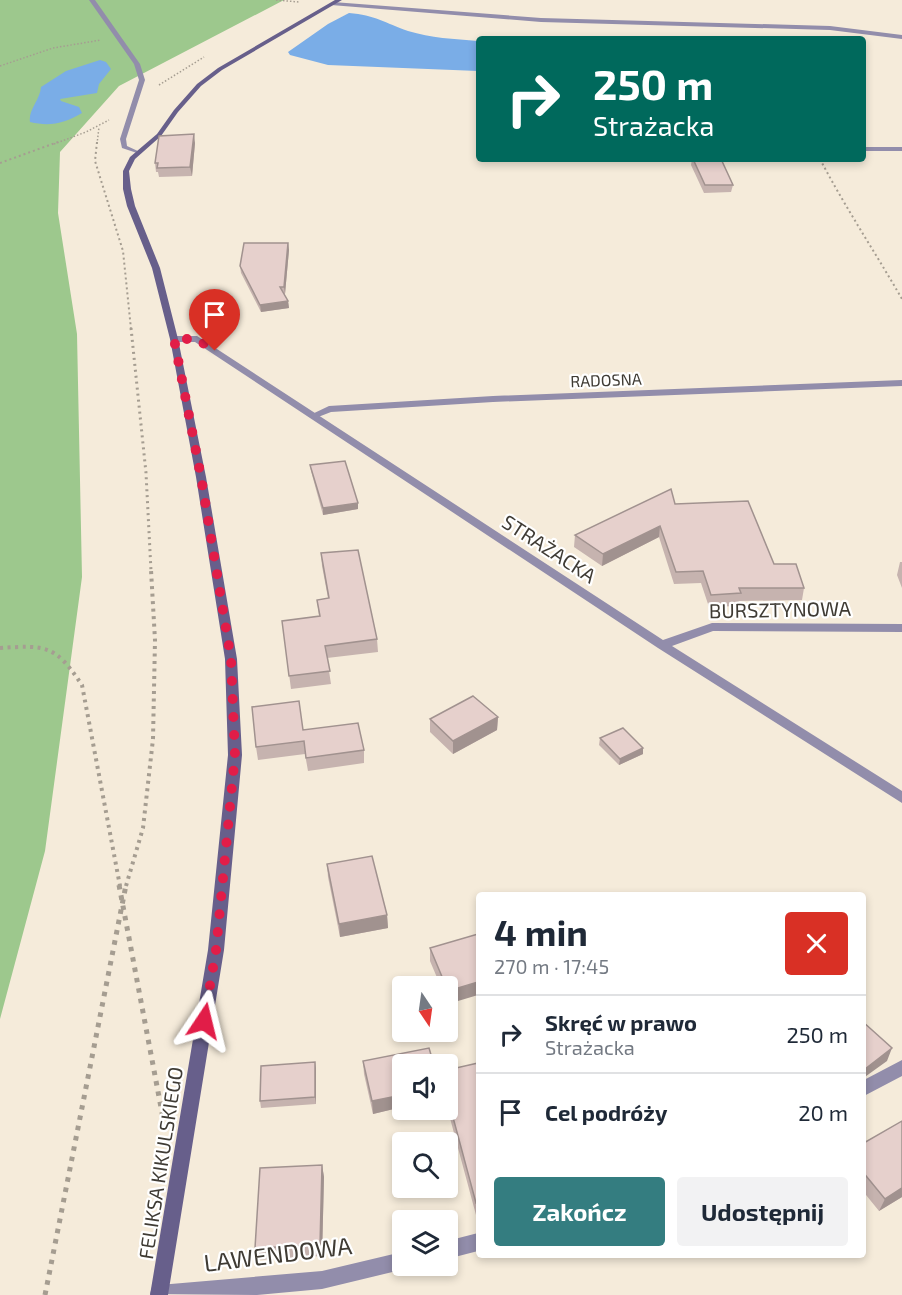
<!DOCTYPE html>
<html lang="pl">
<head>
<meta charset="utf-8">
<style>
	body { margin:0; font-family:"Exo 2",sans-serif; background:#f2f2f3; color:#1f2937; height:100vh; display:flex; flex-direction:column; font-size:22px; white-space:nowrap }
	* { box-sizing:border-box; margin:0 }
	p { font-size:20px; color:#747a83 }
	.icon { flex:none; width:33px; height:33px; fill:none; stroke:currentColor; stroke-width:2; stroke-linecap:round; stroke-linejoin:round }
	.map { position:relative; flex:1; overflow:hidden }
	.sheet { position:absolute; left:476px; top:892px; width:390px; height:366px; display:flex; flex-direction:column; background:#fff; border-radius:6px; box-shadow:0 3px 9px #0003 }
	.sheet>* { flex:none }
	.top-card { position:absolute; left:476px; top:36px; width:390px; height:126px; border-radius:6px; box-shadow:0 3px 9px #0003; background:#00695c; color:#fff; overflow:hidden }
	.needle { width:39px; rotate:167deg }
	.tools { position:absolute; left:392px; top:976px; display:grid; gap:12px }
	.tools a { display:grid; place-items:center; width:66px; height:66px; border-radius:6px; background:#fff; box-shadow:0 3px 9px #0003; font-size:30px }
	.pin { position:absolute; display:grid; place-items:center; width:51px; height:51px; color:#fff; margin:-62px -26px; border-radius:50% 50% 50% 0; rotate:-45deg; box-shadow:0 0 6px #0007 }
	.pin .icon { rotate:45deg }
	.me { position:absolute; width:66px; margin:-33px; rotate:10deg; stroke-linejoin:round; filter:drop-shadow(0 0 4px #0008) }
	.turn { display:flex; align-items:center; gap:21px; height:126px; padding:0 18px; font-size:27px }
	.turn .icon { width:78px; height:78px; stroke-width:2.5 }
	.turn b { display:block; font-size:42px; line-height:51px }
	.round { display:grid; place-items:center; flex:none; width:63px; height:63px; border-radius:6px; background:#f2f2f3 }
	.headline { display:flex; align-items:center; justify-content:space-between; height:102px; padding:0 18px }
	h1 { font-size:36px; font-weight:700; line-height:45px }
	.cta { display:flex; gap:12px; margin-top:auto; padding:12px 18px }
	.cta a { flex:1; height:69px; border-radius:6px; background:#347d80; color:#fff; font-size:24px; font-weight:700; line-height:69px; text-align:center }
	.cta a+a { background:#f2f2f3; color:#1f2937 }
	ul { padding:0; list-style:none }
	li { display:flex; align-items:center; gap:18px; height:78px; padding:0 18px; border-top:2px solid #e0e1e3 }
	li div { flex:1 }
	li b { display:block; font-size:22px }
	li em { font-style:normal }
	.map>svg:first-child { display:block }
	.green { fill:#9dc88d }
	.water { fill:#7aade7 }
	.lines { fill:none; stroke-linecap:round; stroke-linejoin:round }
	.path-far4 { stroke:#a59d91; stroke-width:1.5; stroke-dasharray:1.5 2; stroke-linecap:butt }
	.path-far3 { stroke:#a59d91; stroke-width:2; stroke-dasharray:2 3; stroke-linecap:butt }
	.path-far2 { stroke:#a59d91; stroke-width:3; stroke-dasharray:2 4; stroke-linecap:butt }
	.path-far1 { stroke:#a59d91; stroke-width:4; stroke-dasharray:3 4.5; stroke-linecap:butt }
	.path { stroke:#a59d91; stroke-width:5; stroke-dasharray:4.5 6; stroke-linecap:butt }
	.service { fill:#928dab; fill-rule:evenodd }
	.minor { fill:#928dab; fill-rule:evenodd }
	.secondary { fill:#675f8b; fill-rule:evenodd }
	.wall { fill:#c6b3af }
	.shaded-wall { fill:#a1928f }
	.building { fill:#e6d0cc; stroke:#a1928f; stroke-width:1.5 }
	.route { stroke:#e11d48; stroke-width:10; stroke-dasharray:0 18 }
	.labels { text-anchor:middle; stroke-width:4.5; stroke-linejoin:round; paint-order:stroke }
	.far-street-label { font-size:16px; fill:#3f3b34; stroke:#fff }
	.street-label { font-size:20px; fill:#3f3b34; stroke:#fff }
	.near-street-label { font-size:24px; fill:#3f3b34; stroke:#fff }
</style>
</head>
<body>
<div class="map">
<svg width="902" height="1295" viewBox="0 0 902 1295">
	<rect width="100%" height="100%" fill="#f5ebda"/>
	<path class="green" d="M 0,0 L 284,0 L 119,86 L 60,152 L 58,213 L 77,334 L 82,577 L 45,851 L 0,1019 Z"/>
	<path class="water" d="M 349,13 C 375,15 385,23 408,31 C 431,38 454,39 478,41 L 478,71 L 328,65 L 290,55 L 288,52 L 328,24 Z
		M 100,60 L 106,62 L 111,69 L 99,84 L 97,93 L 60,99 L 61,101 L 79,107 L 82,113 C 65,123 50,127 30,122 C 28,110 40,100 41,87 L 66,71 Z"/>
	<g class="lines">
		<path class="path-far4" d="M 276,0 L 299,2
			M 0,66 L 53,48 L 101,40
			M 159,85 L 204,57
			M 54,144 L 86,132 L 109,120
			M 97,144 L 99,127"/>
		<path class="path-far3" d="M 97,142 L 95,161 L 123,251 L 131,329
			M 820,159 C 845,207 875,252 902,299
			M 0,163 L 58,142"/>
		<path class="path-far2" d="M 131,328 L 146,473 L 151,571"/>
		<path class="path-far1" d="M 0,648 C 47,645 55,645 82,685 L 120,886
			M 126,886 L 143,828 L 153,739 L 155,640 L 151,570"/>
		<path class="path" d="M 119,885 L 163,1118
			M 45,1295 L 126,885"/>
		<path class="service" d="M 89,0 L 95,0 L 140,64 L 145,80 L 126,139 L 127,146 L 140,152 L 140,154 L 122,148 L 120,139 L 139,80 L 134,64 Z
			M 862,147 L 902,147 L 902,151 L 862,151 Z
			M 902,380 L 902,386 L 493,402 L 331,412 L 313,419 L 308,416 L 329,406 L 493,396 Z
			M 902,1060 L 902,1076 L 862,1097 L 862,1081 Z
			M 478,1233 L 478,1251 L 447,1259 L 447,1241 Z
			M 402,1252 L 402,1266 L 409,1266 L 409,1268 L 322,1289 L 257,1295 L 150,1294 L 152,1287 L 159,1285 L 322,1271 Z"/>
		<path class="minor" d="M 333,2 L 541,18 L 830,26 L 902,35 L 902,39 L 830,30 L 541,22 L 331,5 Z
			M 197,336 L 663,640 L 712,623 L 902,624 L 902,632 L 713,631 L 672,646 L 902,791 L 902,803 L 658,648 L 195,342 L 174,342 L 170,339 L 174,336 Z"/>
		<path class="secondary" d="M 335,0 L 342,0 L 222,70 L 201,86 L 178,112 L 161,136 L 135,159 L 129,171 L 131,189 L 135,206 L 160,268 L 178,339 L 206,477 L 237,659 L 242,755 L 224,950 L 168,1295 L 150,1295 L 208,950 L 228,755 L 225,659 L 196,477 L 170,339 L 152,268 L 127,206 L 123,189 L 123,171 L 130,157 L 157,134 L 174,110 L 197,84 L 218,68 Z"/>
	</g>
	<path class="wall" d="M 195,143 L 192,176 L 159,177 L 158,172 L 156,172 L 155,163 Z
		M 692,159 L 721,159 L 733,185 L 731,192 L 704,193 L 691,165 Z
		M 288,243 L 289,250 L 285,294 L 284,294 L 288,301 L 289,308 L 261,312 L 241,273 L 240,266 Z
		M 310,465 L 358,503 L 358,509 L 323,515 L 311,471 Z
		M 675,504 L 774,564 L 804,588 L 802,600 L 739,601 L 738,606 L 709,607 L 701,583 L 674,584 L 659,537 L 602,566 L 574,547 L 575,535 Z
		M 321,553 L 377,639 L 378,652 L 327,658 L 331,684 L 291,689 L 282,621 L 319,616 L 317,600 L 328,598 L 322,566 Z
		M 900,562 L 902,562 L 902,588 L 897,575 Z
		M 498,717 L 497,730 L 453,754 L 430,732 L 430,719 Z
		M 303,730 L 364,750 L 364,763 L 308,771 L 305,754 L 258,760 L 256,747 Z
		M 600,738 L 643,748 L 643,754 L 619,765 L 599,745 Z
		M 327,864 L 387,915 L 388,928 L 340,937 L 328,877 Z
		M 478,934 L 448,1004 L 447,1002 L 447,987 L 441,987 L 430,961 L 430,948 Z
		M 363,1061 L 402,1065 L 402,1107 L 373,1114 L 364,1074 Z
		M 478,1063 L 478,1214 L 476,1215 L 447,1107 L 447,1070 Z
		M 316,1068 L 316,1104 L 261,1108 L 260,1101 Z
		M 902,1121 L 902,1197 L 879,1211 L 862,1190 L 862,1144 Z
		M 322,1165 L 324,1177 L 322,1256 L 258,1260 L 255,1248 Z"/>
	<path class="shaded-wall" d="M 194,134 L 195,143 L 192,176 L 190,167 Z
		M 288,243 L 289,250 L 285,294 L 284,287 Z
		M 288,301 L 289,308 L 261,312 L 260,305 Z
		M 358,503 L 358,509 L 323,515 L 323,508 Z
		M 660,526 L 659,537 L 602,566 L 603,554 Z
		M 498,717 L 497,730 L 453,754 L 453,741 Z
		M 643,748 L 643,754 L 619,765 L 620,759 Z
		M 387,915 L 388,928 L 340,937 L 339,924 Z
		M 478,982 L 478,995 L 448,1004 L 448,991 Z
		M 892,1048 L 887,1061 L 862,1079 L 862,1074 L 865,1069 Z
		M 315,1062 L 316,1068 L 316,1104 L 315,1097 Z
		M 402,1095 L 402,1107 L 373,1114 L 372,1101 Z
		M 322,1165 L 324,1177 L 322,1256 L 320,1245 Z
		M 902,1188 L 902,1197 L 879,1211 L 885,1199 Z
		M 478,1202 L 478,1214 L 476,1215 L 476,1203 Z"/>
	<path class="building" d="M 194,134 L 190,167 L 157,168 L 158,163 L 155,163 L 159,136 Z
		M 693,159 L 721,159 L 733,185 L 705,185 Z
		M 244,243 L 288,243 L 284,287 L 280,287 L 288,301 L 260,305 L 240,266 Z
		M 345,461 L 358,503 L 323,508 L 310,465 Z
		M 671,489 L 675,504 L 748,501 L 774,564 L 796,564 L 804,588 L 739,588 L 741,593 L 711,595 L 703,571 L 676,572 L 660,526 L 603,554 L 575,535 Z
		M 358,550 L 377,639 L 325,646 L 330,671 L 289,676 L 282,621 L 320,616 L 317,600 L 329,598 L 321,553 Z
		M 473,696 L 498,717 L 453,741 L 430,719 Z
		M 299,701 L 303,730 L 358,723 L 364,750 L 306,758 L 304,741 L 256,747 L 252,707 Z
		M 623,728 L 643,748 L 620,759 L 600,738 Z
		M 372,856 L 387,915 L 339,924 L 327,864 Z
		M 478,934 L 478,982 L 448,991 L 430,948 Z
		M 862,1021 L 892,1048 L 865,1069 L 862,1067 Z
		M 429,1048 L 434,1065 L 402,1065 L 402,1095 L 372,1101 L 363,1061 Z
		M 315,1062 L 315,1097 L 260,1101 L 261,1066 Z
		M 478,1063 L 478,1202 L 476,1203 L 447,1095 L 447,1070 Z
		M 902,1121 L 902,1188 L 885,1199 L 862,1171 L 862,1144 Z
		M 322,1165 L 320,1245 L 255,1248 L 260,1168 Z"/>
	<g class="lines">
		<path class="route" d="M 204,1021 L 216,950 L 235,755 L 231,659 L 201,477 L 174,339 L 197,339 L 215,351"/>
	</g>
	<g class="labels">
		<g class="far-street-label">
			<text transform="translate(606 380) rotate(-2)" y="6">RADOSNA</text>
		</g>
		<g class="street-label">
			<text transform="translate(549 549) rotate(33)" y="7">STRAŻACKA</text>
			<text transform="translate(780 610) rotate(-1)" y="7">BURSZTYNOWA</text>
			<text transform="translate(161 1163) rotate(-81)" y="7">FELIKSA KIKULSKIEGO</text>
		</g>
		<g class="near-street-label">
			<text transform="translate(278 1255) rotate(-7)" y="8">LAWENDOWA</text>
		</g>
	</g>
</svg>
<div class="tools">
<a><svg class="needle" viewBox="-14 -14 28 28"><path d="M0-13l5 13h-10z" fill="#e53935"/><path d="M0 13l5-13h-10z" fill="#747a83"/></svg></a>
<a><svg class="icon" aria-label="sound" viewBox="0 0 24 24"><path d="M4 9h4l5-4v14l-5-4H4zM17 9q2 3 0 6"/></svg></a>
<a><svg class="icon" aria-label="search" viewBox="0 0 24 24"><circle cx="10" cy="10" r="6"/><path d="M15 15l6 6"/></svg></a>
<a><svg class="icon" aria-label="layers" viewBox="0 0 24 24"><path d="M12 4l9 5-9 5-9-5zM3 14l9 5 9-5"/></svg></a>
</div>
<div class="pin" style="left:215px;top:351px;background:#d93025"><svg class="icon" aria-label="arrive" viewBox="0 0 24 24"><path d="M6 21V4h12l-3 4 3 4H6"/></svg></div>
<svg class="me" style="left:204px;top:1021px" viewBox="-20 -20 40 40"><path d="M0-17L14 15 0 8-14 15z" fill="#e11d48" stroke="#fff" stroke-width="4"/></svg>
<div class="top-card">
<div class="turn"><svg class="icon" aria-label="right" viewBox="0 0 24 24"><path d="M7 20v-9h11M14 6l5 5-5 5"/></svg><div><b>250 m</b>Strażacka</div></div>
</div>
<section class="sheet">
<div class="headline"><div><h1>4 min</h1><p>270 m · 17:45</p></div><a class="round" style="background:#d93025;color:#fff"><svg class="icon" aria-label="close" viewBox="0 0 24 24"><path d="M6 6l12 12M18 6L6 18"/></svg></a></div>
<ul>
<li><svg class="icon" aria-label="right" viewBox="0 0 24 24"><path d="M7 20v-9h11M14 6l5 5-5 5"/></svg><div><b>Skręć w prawo</b><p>Strażacka</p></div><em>250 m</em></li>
<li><svg class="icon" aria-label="arrive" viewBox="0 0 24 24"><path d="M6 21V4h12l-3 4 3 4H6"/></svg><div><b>Cel podróży</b></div><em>20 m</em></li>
</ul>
<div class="cta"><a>Zakończ</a><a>Udostępnij</a></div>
</section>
</div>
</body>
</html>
